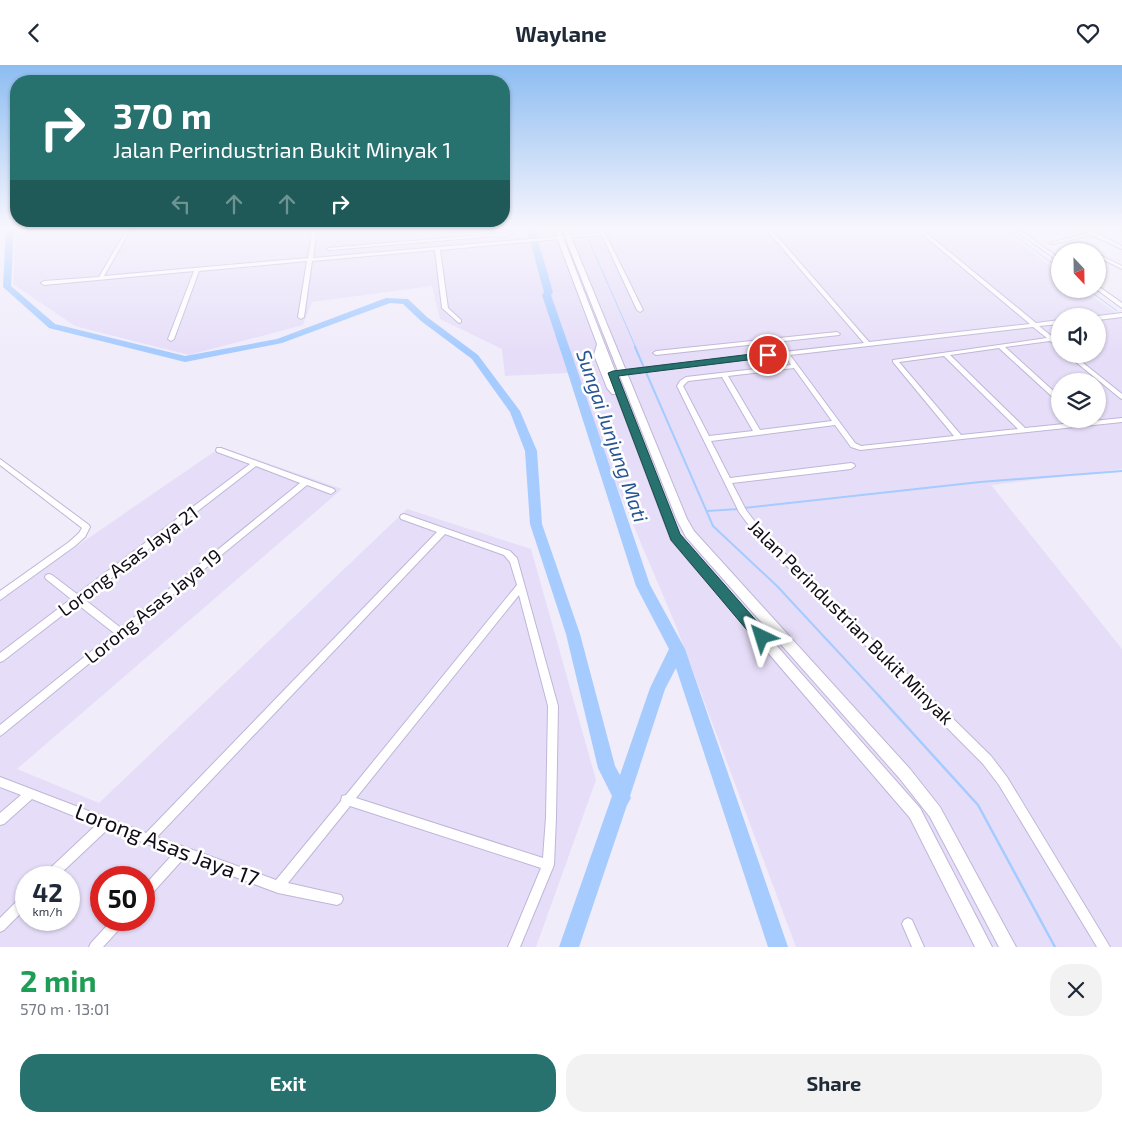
<!DOCTYPE html>
<html lang="en">
<head>
<meta charset="utf-8">
<style>
	body { margin:0; font-family:"Exo 2",sans-serif; background:#f2f2f3; color:#1f2937; height:100vh; display:flex; flex-direction:column; font-size:19px; white-space:nowrap }
	* { box-sizing:border-box; margin:0 }
	p { font-size:16px; color:#747a83 }
	.icon { flex:none; width:28px; height:28px; fill:none; stroke:currentColor; stroke-width:2; stroke-linecap:round; stroke-linejoin:round }
	.map { position:relative; height:882px; overflow:hidden }
	.side { display:flex; flex-direction:column; background:#fff; flex:1 }
	.side>* { flex:none }
	.banner { position:absolute; left:10px; top:10px; width:500px; height:152px; border-radius:20px; box-shadow:0 1px 4px #0004; background:#27716f; color:#fff; overflow:hidden }
	.needle { width:32px; rotate:158deg }
	.fabs { position:absolute; left:1051px; top:178px; display:grid; gap:10px }
	.fabs a { display:grid; place-items:center; width:55px; height:55px; border-radius:50%; background:#fff; box-shadow:0 1px 4px #0004; font-size:25px }
	.speed { position:absolute; left:15px; top:801px; display:flex; gap:10px; font-size:25px; font-weight:700; text-align:center }
	.speed>* { display:grid; place-content:center; width:65px; height:65px; border-radius:50%; background:#fff; box-shadow:0 1px 4px #0004; line-height:1 }
	.speed small { font-size:12px; font-weight:400 }
	.speed .limit { border:8px solid #d22; background:#fff; color:#111 }
	.pin { position:absolute; display:grid; place-items:center; width:42px; height:42px; color:#fff; margin:-21px; border:2px solid #fff; border-radius:50%; box-shadow:0 1px 5px #0007 }
	.me { position:absolute; width:55px; margin:-28px; rotate:319deg; stroke-linejoin:round; filter:drop-shadow(0 0 4px #0008) }
	.turn { display:flex; align-items:center; gap:18px; height:105px; padding:0 20px; font-size:22px }
	.turn .icon { width:65px; height:65px; stroke-width:2.5 }
	.turn b { display:block; font-size:35px; line-height:42px }
	.lanes { display:flex; align-items:center; height:48px; padding:0 20px; background:#0003; justify-content:center; gap:25px; direction:ltr }
	.lanes .off { opacity:.35 }
	.round { display:grid; place-items:center; flex:none; width:52px; height:52px; border-radius:20px; background:#f2f2f3 }
	.summary { display:flex; align-items:center; justify-content:space-between; height:85px; padding:0 20px }
	h1 { font-size:30px; font-weight:700; line-height:38px; color:#1e9e55 }
	.action { display:flex; gap:10px; margin-top:auto; padding:10px 20px }
	.action a { flex:1; height:58px; border-radius:20px; background:#27716f; color:#fff; font-size:20px; font-weight:700; line-height:58px; text-align:center }
	.action a+a { background:#f2f2f3; color:#1f2937 }
	header { display:flex; justify-content:space-between; align-items:center; height:65px; padding:0 20px; background:#fff; font-size:22px; font-weight:700 }
	.map>svg:first-child { display:block }
	.built { fill:#e6def8; fill-rule:evenodd }
	.lines { fill:none; stroke-linecap:round; stroke-linejoin:round }
	.stream-far2 { stroke:#a5cbff; stroke-width:1 }
	.stream-far1 { stroke:#a5cbff; stroke-width:2 }
	.stream { stroke:#a5cbff; stroke-width:2.5 }
	.river { fill:#a5cbff; fill-rule:evenodd }
	.minor-casing { stroke:#c0b5d8; stroke-width:2 }
	.secondary-casing { stroke:#c0b5d8; stroke-width:2 }
	.minor { fill:#fff; fill-rule:evenodd }
	.secondary { fill:#fff; fill-rule:evenodd }
	.route { fill:#27716f; stroke:#194948 }
	.labels { text-anchor:middle; stroke-width:5; stroke-linejoin:round; paint-order:stroke }
	.street-label { font-size:19px; fill:#110d18; stroke:#fff }
	.water-label { font-size:20px; font-style:italic; fill:#275694; stroke:#fff }
	.near-street-label { font-size:22px; fill:#110d18; stroke:#fff }
</style>
</head>
<body>
<header><svg class="icon" aria-label="back" viewBox="0 0 24 24"><path d="M15 5l-7 7 7 7"/></svg>Waylane<svg class="icon" aria-label="heart" viewBox="0 0 24 24"><path d="M12 20l-8-8c-3-5 5-10 8-4 3-6 11-1 8 4z"/></svg></header>
<div class="map">
<svg width="1122" height="882" viewBox="0 0 1122 882">
	<rect width="100%" height="100%" fill="#f0ecfa"/>
	<path class="built" d="M 16,162 L 998,162 L 1060,208 L 1060,224 L 1081,224 L 1122,252 L 1122,404 L 991,420 L 1122,584 L 1122,882 L 796,882 L 676,561 L 569,308 L 505,311 L 502,284 L 440,254 L 432,221 L 312,237 L 303,260 L 189,290 L 75,261 L 13,219 ZM 1060,251 L 1098,251 L 1098,289 L 1060,289 ZM 1060,316 L 1098,316 L 1098,354 L 1060,354 Z
		M 221,382 L 342,424 L 17,704 L 99,738 L 407,444 L 531,484 L 596,715 L 536,882 L 0,882 L 0,534 ZM 26,812 L 69,812 L 69,855 L 26,855 ZM 101,812 L 144,812 L 144,855 L 101,855 Z"/>
	<g class="lines">
		<path class="stream-far2" d="M 583,162 L 636,283
			M 1003,162 L 1060,204
			M 1087,224 L 1117,246"/>
		<path class="stream-far1" d="M 635,282 L 713,461 L 777,521 L 880,632
			M 744,443 L 980,417 L 1122,406
			M 707,446 L 739,444"/>
		<path class="stream" d="M 879,631 L 978,740 L 1055,882"/>
		<path class="river" d="M 6,162 L 14,162 L 11,221 L 55,259 L 185,291 L 277,274 L 386,233 L 408,234 L 427,252 L 478,290 L 520,346 L 537,386 L 542,459 L 580,569 L 615,701 L 620,710 L 650,623 L 669,584 L 636,521 L 563,293 L 542,230 L 544,227 L 526,162 L 534,162 L 553,227 L 551,230 L 573,293 L 650,520 L 685,584 L 788,882 L 768,882 L 676,603 L 665,624 L 630,731 L 631,733 L 627,740 L 579,882 L 559,882 L 612,731 L 598,703 L 566,569 L 530,459 L 525,386 L 510,347 L 472,294 L 421,256 L 403,239 L 390,238 L 282,278 L 185,297 L 49,263 L 3,222 Z"/>
		<g class="minor-casing">
			<path id="minor" d="M 128,162 L 132,162 L 104,211 L 308,193 L 313,162 L 317,162 L 313,193 L 600,168 L 598,162 L 602,162 L 643,245 L 640,247 L 637,245 L 602,170 L 440,185 L 448,243 L 461,255 L 461,257 L 459,258 L 442,243 L 435,185 L 312,196 L 304,252 L 301,254 L 298,252 L 307,196 L 199,206 L 174,274 L 171,276 L 168,274 L 194,206 L 44,220 L 41,218 L 44,216 L 99,212 Z
				M 508,162 L 512,162 L 514,168 L 508,170 L 329,185 L 327,184 L 329,183 L 507,168 L 509,166 Z
				M 764,162 L 769,162 L 869,277 L 1030,259 L 914,162 L 919,162 L 1036,258 L 1060,255 L 1060,259 L 1039,261 L 1060,278 L 1060,283 L 1050,276 L 1005,282 L 1060,332 L 1060,338 L 1058,337 L 999,283 L 950,290 L 1025,363 L 1122,353 L 1122,357 L 860,385 L 851,382 L 835,360 L 711,376 L 730,413 L 851,398 L 854,399 L 855,401 L 851,404 L 732,418 L 746,445 L 762,466 L 991,691 L 1007,712 L 1110,882 L 1097,882 L 999,720 L 983,699 L 756,470 L 739,447 L 677,321 L 680,316 L 686,312 L 791,300 L 785,290 L 613,310 L 610,308 L 613,306 L 864,278 ZM 1033,262 L 1047,273 L 893,295 L 893,297 L 954,371 L 861,381 L 855,378 L 790,290 ZM 944,291 L 1018,364 L 961,370 L 899,297 ZM 794,303 L 832,356 L 760,365 L 728,311 ZM 722,312 L 753,366 L 709,371 L 683,321 L 688,316 Z
				M 1011,162 L 1016,162 L 1060,194 L 1060,197 Z
				M 1078,162 L 1084,162 L 1122,181 L 1122,184 L 1091,170 L 1052,179 L 1050,178 L 1088,168 Z
				M 1115,162 L 1122,163 L 1122,166 Z
				M 1083,183 L 1087,183 L 1092,186 L 1083,185 Z
				M 1098,189 L 1122,201 L 1122,204 L 1098,192 Z
				M 1098,221 L 1122,238 L 1122,243 L 1096,224 Z
				M 1122,248 L 1122,252 L 1098,255 L 1098,251 Z
				M 837,267 L 840,269 L 839,270 L 656,290 L 653,288 L 656,286 Z
				M 1066,289 L 1072,289 L 1122,329 L 1122,334 L 1120,333 Z
				M 217,383 L 221,383 L 334,424 L 335,426 L 331,429 L 307,420 L 3,669 L 0,671 L 0,660 L 114,568 L 77,539 L 3,596 L 0,597 L 0,588 L 71,534 L 46,514 L 45,512 L 46,510 L 49,509 L 52,510 L 77,529 L 250,399 L 217,387 L 216,385 ZM 256,401 L 300,418 L 121,563 L 84,534 Z
				M 0,394 L 89,460 L 90,462 L 85,472 L 75,481 L 0,535 L 0,526 L 69,477 L 79,468 L 82,463 L 0,400 Z
				M 404,449 L 510,486 L 517,493 L 558,641 L 556,752 L 554,800 L 520,882 L 508,882 L 541,803 L 350,741 L 288,818 L 341,830 L 343,834 L 341,838 L 337,840 L 278,828 L 184,793 L 148,833 L 144,835 L 144,821 L 173,789 L 108,764 L 57,812 L 44,812 L 45,808 L 96,760 L 32,734 L 4,759 L 0,760 L 0,748 L 21,730 L 0,722 L 0,712 L 146,768 L 437,467 L 401,454 L 400,452 L 401,450 ZM 445,469 L 504,490 L 510,497 L 517,520 L 346,730 L 342,731 L 341,736 L 276,815 L 157,772 ZM 519,530 L 548,641 L 546,752 L 543,793 L 356,733 Z
				M 26,829 L 26,843 L 4,865 L 0,867 L 0,853 L 22,831 Z
				M 908,853 L 912,855 L 924,882 L 912,882 L 902,859 L 904,855 Z
				M 112,855 L 126,855 L 124,859 L 103,882 L 89,882 L 91,878 Z"/>
		</g>
		<g class="secondary-casing">
			<path id="secondary" d="M 553,162 L 559,162 L 679,470 L 920,743 L 992,882 L 975,882 L 910,753 L 671,475 L 616,329 L 612,329 L 607,323 L 594,290 L 597,279 Z
				M 561,162 L 567,162 L 687,454 L 694,466 L 910,704 L 940,742 L 1016,882 L 999,882 L 930,752 L 900,714 L 686,472 L 677,455 Z"/>
		</g>
		<use href="#minor" class="minor"/>
		<use href="#secondary" class="secondary"/>
	</g>
	<linearGradient id="sky" x2="0" y2="1"><stop stop-color="#8dbdf1"/><stop offset="0.57" stop-color="#f8f6fd"/><stop offset="1" stop-color="#f8f6fd" stop-opacity="0"/></linearGradient>
	<rect width="1122" height="286" fill="url(#sky)"/>
	<path class="route" d="M 768,287 L 772,288 L 772,292 L 618,311 L 680,469 L 767,568 L 769,572 L 767,577 L 762,579 L 757,577 L 671,475 L 608,308 L 613,306 Z"/>
	<g class="labels">
		<g class="street-label">
			<text transform="translate(128 496) rotate(-37)" y="7">Lorong Asas Jaya 21</text>
			<text transform="translate(153 541) rotate(-39)" y="7">Lorong Asas Jaya 19</text>
			<text transform="translate(851 557) rotate(45)" y="7">Jalan Perindustrian Bukit Minyak</text>
		</g>
		<g class="water-label">
			<text transform="translate(612 371) rotate(71)" y="7">Sungai Junjung Mati</text>
		</g>
		<g class="near-street-label">
			<text transform="translate(167 780) rotate(21)" y="8">Lorong Asas Jaya 17</text>
		</g>
	</g>
</svg>
<div class="fabs">
<a><svg class="needle" viewBox="-14 -14 28 28"><path d="M0-13l5 13h-10z" fill="#e53935"/><path d="M0 13l5-13h-10z" fill="#747a83"/></svg></a>
<a><svg class="icon" aria-label="sound" viewBox="0 0 24 24"><path d="M4 9h4l5-4v14l-5-4H4zM17 9q2 3 0 6"/></svg></a>
<a><svg class="icon" aria-label="layers" viewBox="0 0 24 24"><path d="M12 4l9 5-9 5-9-5zM3 14l9 5 9-5"/></svg></a>
</div>
<div class="speed"><div>42<small>km/h</small></div><div class="limit">50</div></div>
<div class="pin" style="left:768px;top:290px;background:#d93025"><svg class="icon" aria-label="arrive" viewBox="0 0 24 24"><path d="M6 21V4h12l-3 4 3 4H6"/></svg></div>
<svg class="me" style="left:762px;top:572px" viewBox="-20 -20 40 40"><path d="M0-17L14 15 0 8-14 15z" fill="#27716f" stroke="#fff" stroke-width="4"/></svg>
<div class="banner">
<div class="turn"><svg class="icon" aria-label="right" viewBox="0 0 24 24"><path d="M7 20v-9h11M14 6l5 5-5 5"/></svg><div><b>370 m</b>Jalan Perindustrian Bukit Minyak 1</div></div>
<div class="lanes"><svg class="icon off" aria-label="left" viewBox="0 0 24 24"><path d="M17 20v-9H6M10 6l-5 5 5 5"/></svg><svg class="icon off" aria-label="ahead" viewBox="0 0 24 24"><path d="M12 20V5M6 11l6-6 6 6"/></svg><svg class="icon off" aria-label="ahead" viewBox="0 0 24 24"><path d="M12 20V5M6 11l6-6 6 6"/></svg><svg class="icon" aria-label="right" viewBox="0 0 24 24"><path d="M7 20v-9h11M14 6l5 5-5 5"/></svg></div>
</div>
</div>
<section class="side">
<div class="summary"><div><h1>2 min</h1><p>570 m · 13:01</p></div><a class="round"><svg class="icon" aria-label="close" viewBox="0 0 24 24"><path d="M6 6l12 12M18 6L6 18"/></svg></a></div>
<div class="action"><a>Exit</a><a>Share</a></div>
</section>
</body>
</html>
